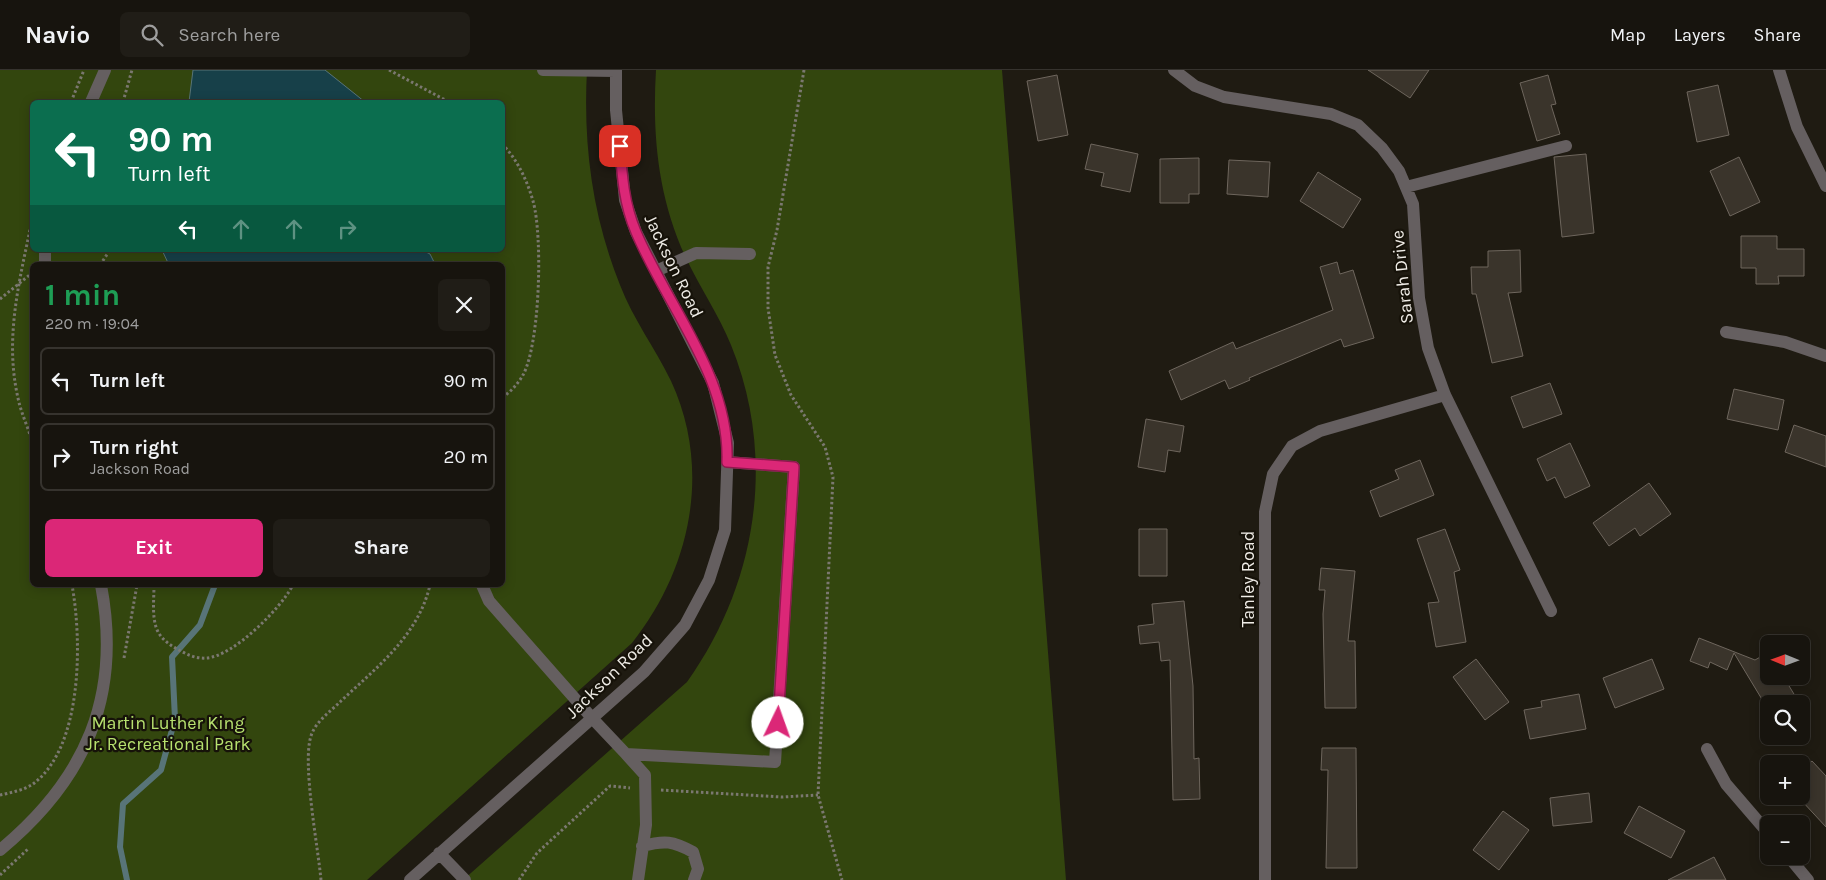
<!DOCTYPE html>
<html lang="en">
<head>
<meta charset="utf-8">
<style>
	body { margin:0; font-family:Karla,sans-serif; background:#201d17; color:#f1f3f6; height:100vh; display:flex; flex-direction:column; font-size:19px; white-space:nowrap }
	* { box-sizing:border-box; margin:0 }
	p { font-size:16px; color:#9e9e9e }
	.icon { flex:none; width:28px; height:28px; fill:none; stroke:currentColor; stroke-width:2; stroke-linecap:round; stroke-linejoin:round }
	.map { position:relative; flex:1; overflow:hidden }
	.side { position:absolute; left:30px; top:192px; width:475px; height:325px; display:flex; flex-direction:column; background:#17140e; border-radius:8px; box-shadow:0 2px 12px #0003,0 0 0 1px #36332e }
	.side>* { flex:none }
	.top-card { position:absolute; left:30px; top:30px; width:475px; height:152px; border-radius:8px; box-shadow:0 2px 12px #0003,0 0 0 1px #36332e; background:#0b6e4f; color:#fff; overflow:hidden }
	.needle { width:32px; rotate:271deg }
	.controls { position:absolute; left:1760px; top:565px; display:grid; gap:10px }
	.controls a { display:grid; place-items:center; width:50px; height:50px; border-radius:8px; background:#17140e; box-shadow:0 2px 12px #0003,0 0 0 1px #36332e; font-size:25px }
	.pin { position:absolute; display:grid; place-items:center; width:42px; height:42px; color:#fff; margin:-21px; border-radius:10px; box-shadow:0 2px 8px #0006 }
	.me { position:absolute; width:55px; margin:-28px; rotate:3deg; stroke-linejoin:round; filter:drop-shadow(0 0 4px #0008) }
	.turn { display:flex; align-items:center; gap:18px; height:105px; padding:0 15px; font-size:22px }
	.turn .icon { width:65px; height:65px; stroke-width:2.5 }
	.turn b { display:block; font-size:35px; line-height:42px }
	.lanes { display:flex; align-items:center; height:48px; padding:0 15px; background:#0003; justify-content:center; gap:25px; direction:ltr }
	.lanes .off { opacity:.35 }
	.round { display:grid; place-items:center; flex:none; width:52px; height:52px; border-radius:8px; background:#201d17 }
	.overview { display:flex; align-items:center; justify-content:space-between; height:85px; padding:0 15px }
	h1 { font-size:30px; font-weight:700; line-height:38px; color:#1e9e55 }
	.button { display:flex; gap:10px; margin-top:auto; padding:10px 15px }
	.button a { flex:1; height:58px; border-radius:8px; background:#db2777; color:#fff; font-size:20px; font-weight:700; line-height:58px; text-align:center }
	.button a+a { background:#201d17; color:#f1f3f6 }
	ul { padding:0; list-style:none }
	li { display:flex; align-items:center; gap:15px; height:68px; margin:0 10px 8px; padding:0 5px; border:2px solid #36332e; border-radius:8px }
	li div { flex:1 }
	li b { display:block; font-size:19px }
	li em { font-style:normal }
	header { display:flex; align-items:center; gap:30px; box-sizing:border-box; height:70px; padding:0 25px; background:#17140e; border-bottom:1px solid #36332e }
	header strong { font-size:24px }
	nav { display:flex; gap:28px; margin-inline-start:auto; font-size:18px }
	.search { width:350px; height:45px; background:#201d17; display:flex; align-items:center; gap:12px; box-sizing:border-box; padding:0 18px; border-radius:8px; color:#9e9e9e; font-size:19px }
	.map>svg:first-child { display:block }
	.green { fill:#33460e; fill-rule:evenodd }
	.water { fill:#174049; stroke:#587478 }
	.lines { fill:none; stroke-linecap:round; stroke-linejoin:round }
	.stream { stroke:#587478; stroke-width:6 }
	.building { fill:#3a342b; stroke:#6e665d }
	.path { stroke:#7b7870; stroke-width:3; stroke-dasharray:2.5 2.5; stroke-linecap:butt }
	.minor { stroke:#655f60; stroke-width:12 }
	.route-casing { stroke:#8e194d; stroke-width:12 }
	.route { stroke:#db2777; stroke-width:9 }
	.labels { text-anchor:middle; stroke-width:4.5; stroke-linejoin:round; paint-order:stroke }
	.street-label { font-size:18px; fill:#efece6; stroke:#161209 }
	.park-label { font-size:18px; fill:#b7e16f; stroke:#161209 }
</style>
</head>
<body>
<header>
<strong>Navio</strong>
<div class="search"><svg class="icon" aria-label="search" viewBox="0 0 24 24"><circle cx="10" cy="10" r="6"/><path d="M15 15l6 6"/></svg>Search here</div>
<nav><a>Map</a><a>Layers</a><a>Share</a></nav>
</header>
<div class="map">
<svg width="1826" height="810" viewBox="0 0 1826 810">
	<rect width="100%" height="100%" fill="#1f1b12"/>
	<path class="green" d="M 0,0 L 587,0 C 583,74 592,145 620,215 C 633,249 655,278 671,311 C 712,399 691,499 632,573 L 367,810 L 0,810 ZM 32,32 L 502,32 L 502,180 L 32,180 ZM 32,195 L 502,195 L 502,515 L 32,515 Z
		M 656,0 L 1002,0 L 1066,810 L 463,810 L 687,612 C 757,514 777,388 731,275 C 719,245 700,218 686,188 C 658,128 652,65 656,0 Z"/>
	<path class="water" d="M 193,0 L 325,0 L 365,32 L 189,32 Z
		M 162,180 L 422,180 L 430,184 L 434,192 L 431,195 L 169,195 Z"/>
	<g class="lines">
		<path class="stream" d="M 127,810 L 120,777 L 123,734 L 161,700 L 175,649 L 172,587 L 200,555 L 215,515"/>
	</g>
	<path class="building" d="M 1368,0 L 1429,0 L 1410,28 Z
		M 1057,5 L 1068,65 L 1038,71 L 1027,11 Z
		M 1548,5 L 1556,34 L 1551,35 L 1560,64 L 1537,71 L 1520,13 Z
		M 1718,15 L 1729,65 L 1697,72 L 1687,22 Z
		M 1091,74 L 1138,84 L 1130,122 L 1101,116 L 1104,103 L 1085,99 Z
		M 1586,84 L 1594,163 L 1562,167 L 1554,87 Z
		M 1739,87 L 1760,132 L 1730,146 L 1710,101 Z
		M 1199,88 L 1199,124 L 1189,124 L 1189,133 L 1160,133 L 1160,89 Z
		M 1229,90 L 1270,92 L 1268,127 L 1227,124 Z
		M 1318,102 L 1361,129 L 1343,158 L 1300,131 Z
		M 1741,166 L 1777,166 L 1777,179 L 1804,179 L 1804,206 L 1778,206 L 1779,214 L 1756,214 L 1756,198 L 1741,198 Z
		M 1520,180 L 1521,222 L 1508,223 L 1523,286 L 1492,293 L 1476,224 L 1472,224 L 1471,197 L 1488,197 L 1488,181 Z
		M 1337,192 L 1340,204 L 1353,200 L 1374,268 L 1344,277 L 1341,269 L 1249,308 L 1250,310 L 1229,319 L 1225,310 L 1181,330 L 1169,301 L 1233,272 L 1236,279 L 1333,240 L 1320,197 Z
		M 1550,313 L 1562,344 L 1523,358 L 1511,327 Z
		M 1734,319 L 1784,330 L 1778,360 L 1727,349 Z
		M 1146,349 L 1184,356 L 1180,382 L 1168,380 L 1165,402 L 1138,397 Z
		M 1794,355 L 1826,366 L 1826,397 L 1785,382 Z
		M 1570,373 L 1590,416 L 1565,428 L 1555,407 L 1547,411 L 1537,389 Z
		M 1420,390 L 1434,425 L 1380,447 L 1370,421 L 1399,409 L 1395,400 Z
		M 1649,413 L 1671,444 L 1640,466 L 1635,458 L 1609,476 L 1593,453 Z
		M 1139,459 L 1167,459 L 1167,506 L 1139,506 Z
		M 1445,459 L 1460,500 L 1454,502 L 1466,572 L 1436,577 L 1428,533 L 1439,532 L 1417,469 Z
		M 1321,498 L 1355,501 L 1348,571 L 1355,571 L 1356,638 L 1325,638 L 1323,544 L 1325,520 L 1319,520 Z
		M 1184,531 L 1193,616 L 1194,689 L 1199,688 L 1200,729 L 1173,730 L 1170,590 L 1161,591 L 1159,572 L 1140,574 L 1138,556 L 1154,554 L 1152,534 Z
		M 1699,568 L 1755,590 L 1769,582 L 1769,606 L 1783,606 L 1800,634 L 1769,634 L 1769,641 L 1734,583 L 1727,600 L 1710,592 L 1708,598 L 1690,591 Z
		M 1476,589 L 1509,632 L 1485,650 L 1453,607 Z
		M 1652,589 L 1664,619 L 1615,638 L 1603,608 Z
		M 1579,624 L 1586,659 L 1530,669 L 1524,640 L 1542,637 L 1541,631 Z
		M 1322,678 L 1356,678 L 1357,798 L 1326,798 L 1328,700 L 1321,700 Z
		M 1812,691 L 1826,706 L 1826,757 L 1801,730 L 1801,700 Z
		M 1589,723 L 1592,752 L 1553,756 L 1550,728 Z
		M 1639,736 L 1685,761 L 1671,788 L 1624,763 Z
		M 1503,741 L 1529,760 L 1499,800 L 1473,780 Z
		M 1714,787 L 1726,810 L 1668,810 Z"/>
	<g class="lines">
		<path class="path" d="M 389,0 L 449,32
			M 804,0 L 777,160 L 768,197 L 768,238 L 775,285 L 791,325 L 825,377 L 833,407 L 818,725 L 842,810
			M 71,32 L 84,0
			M 123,32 L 132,0
			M 502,74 C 517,89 527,110 533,131 C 543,166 540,274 523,305 C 518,314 510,322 502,328
			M 32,150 C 20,209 4,267 18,328 C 21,343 28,357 32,371
			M 100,195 L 110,180
			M 0,229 L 32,203
			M 154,515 C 154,529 152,544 156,557 C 159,567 168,574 177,579 C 186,584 196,589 206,588 C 233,587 281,538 293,515
			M 124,588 L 137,515
			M 661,720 L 782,727 L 818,725
			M 0,725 C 10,723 24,720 33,714 C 83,677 82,570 72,515
			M 0,805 L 28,779
			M 321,810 C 318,777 302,693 311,666 C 315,652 331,641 341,631 C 377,597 418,566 430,515
			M 519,810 L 537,783 L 610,716 L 630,718"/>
		<path class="minor" d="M 543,0 L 616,1
			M 1174,0 L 1195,16 L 1224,27 L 1331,44 L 1358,55 L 1382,78 L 1399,101 L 1413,134 L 1419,228 L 1428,278 L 1445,325 L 1551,541
			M 1779,0 L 1797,57 L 1826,116
			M 91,32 L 105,0
			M 1406,117 L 1566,76
			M 45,195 L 45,180
			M 656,201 L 696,183 L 750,184
			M 1726,262 L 1785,272 L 1826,286
			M 482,515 L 489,531 L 592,648 L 626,684 L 775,692 L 794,397 L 727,392
			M 1707,679 L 1726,714 L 1769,764
			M 626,684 L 645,705 L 646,755 L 638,810
			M 642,776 C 665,770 673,771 693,782 L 698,799 L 694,810
			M 0,780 C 86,709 122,626 101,515
			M 439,783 L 465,810
			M 1788,786 L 1808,810
			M 410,810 L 644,602 L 685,555 L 709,510 L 725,460 L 728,373 L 713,313 L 636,162 L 625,130 L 616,40 L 616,0
			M 1265,810 L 1265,442 L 1273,404 L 1292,376 L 1320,361 L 1445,325"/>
	</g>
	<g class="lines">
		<g class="route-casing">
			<path id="route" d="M 620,76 C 622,106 624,134 636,162 C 667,236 730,307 727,392 L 794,397 L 778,653"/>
		</g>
		<use href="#route" class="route"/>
	</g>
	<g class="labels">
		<g class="street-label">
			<text transform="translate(674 196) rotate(64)" y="6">Jackson Road</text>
			<text transform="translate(1402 207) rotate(-96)" y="6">Sarah Drive</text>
			<text transform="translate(1248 509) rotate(-90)" y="6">Tanley Road</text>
			<text transform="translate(609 606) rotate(-44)" y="6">Jackson Road</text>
		</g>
		<g class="park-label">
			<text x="168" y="659">Martin Luther King<tspan x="168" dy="21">Jr. Recreational Park</tspan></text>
		</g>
	</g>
</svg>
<div class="controls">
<a><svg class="needle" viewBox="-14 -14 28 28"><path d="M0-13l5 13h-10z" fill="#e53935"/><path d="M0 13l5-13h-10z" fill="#9e9e9e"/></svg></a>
<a><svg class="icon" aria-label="search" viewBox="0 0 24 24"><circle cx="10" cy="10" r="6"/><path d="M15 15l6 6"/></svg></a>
<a>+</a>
<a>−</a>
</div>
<div class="pin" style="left:620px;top:76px;background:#d93025"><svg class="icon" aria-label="arrive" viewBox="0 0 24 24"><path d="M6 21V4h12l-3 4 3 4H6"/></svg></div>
<svg class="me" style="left:778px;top:653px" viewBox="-20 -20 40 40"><circle r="19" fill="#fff"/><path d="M0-13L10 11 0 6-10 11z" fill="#db2777"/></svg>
<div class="top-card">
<div class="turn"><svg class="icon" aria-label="left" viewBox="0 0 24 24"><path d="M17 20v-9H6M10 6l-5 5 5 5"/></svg><div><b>90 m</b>Turn left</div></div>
<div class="lanes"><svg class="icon" aria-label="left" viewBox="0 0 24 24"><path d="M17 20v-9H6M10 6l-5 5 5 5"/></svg><svg class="icon off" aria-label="ahead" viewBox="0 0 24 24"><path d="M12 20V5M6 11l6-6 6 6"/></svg><svg class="icon off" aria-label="ahead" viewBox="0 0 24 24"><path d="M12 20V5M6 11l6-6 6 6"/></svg><svg class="icon off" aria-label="right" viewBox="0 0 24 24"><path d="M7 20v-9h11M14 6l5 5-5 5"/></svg></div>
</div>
<section class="side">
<div class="overview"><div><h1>1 min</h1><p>220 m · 19:04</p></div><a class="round"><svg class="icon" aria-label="close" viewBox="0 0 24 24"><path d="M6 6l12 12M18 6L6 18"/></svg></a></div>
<ul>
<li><svg class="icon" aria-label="left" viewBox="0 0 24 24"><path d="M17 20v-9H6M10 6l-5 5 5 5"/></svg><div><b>Turn left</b></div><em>90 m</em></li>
<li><svg class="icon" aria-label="right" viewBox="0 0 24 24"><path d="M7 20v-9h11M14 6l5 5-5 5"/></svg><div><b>Turn right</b><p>Jackson Road</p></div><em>20 m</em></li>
</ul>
<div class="button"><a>Exit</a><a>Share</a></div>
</section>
</div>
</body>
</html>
